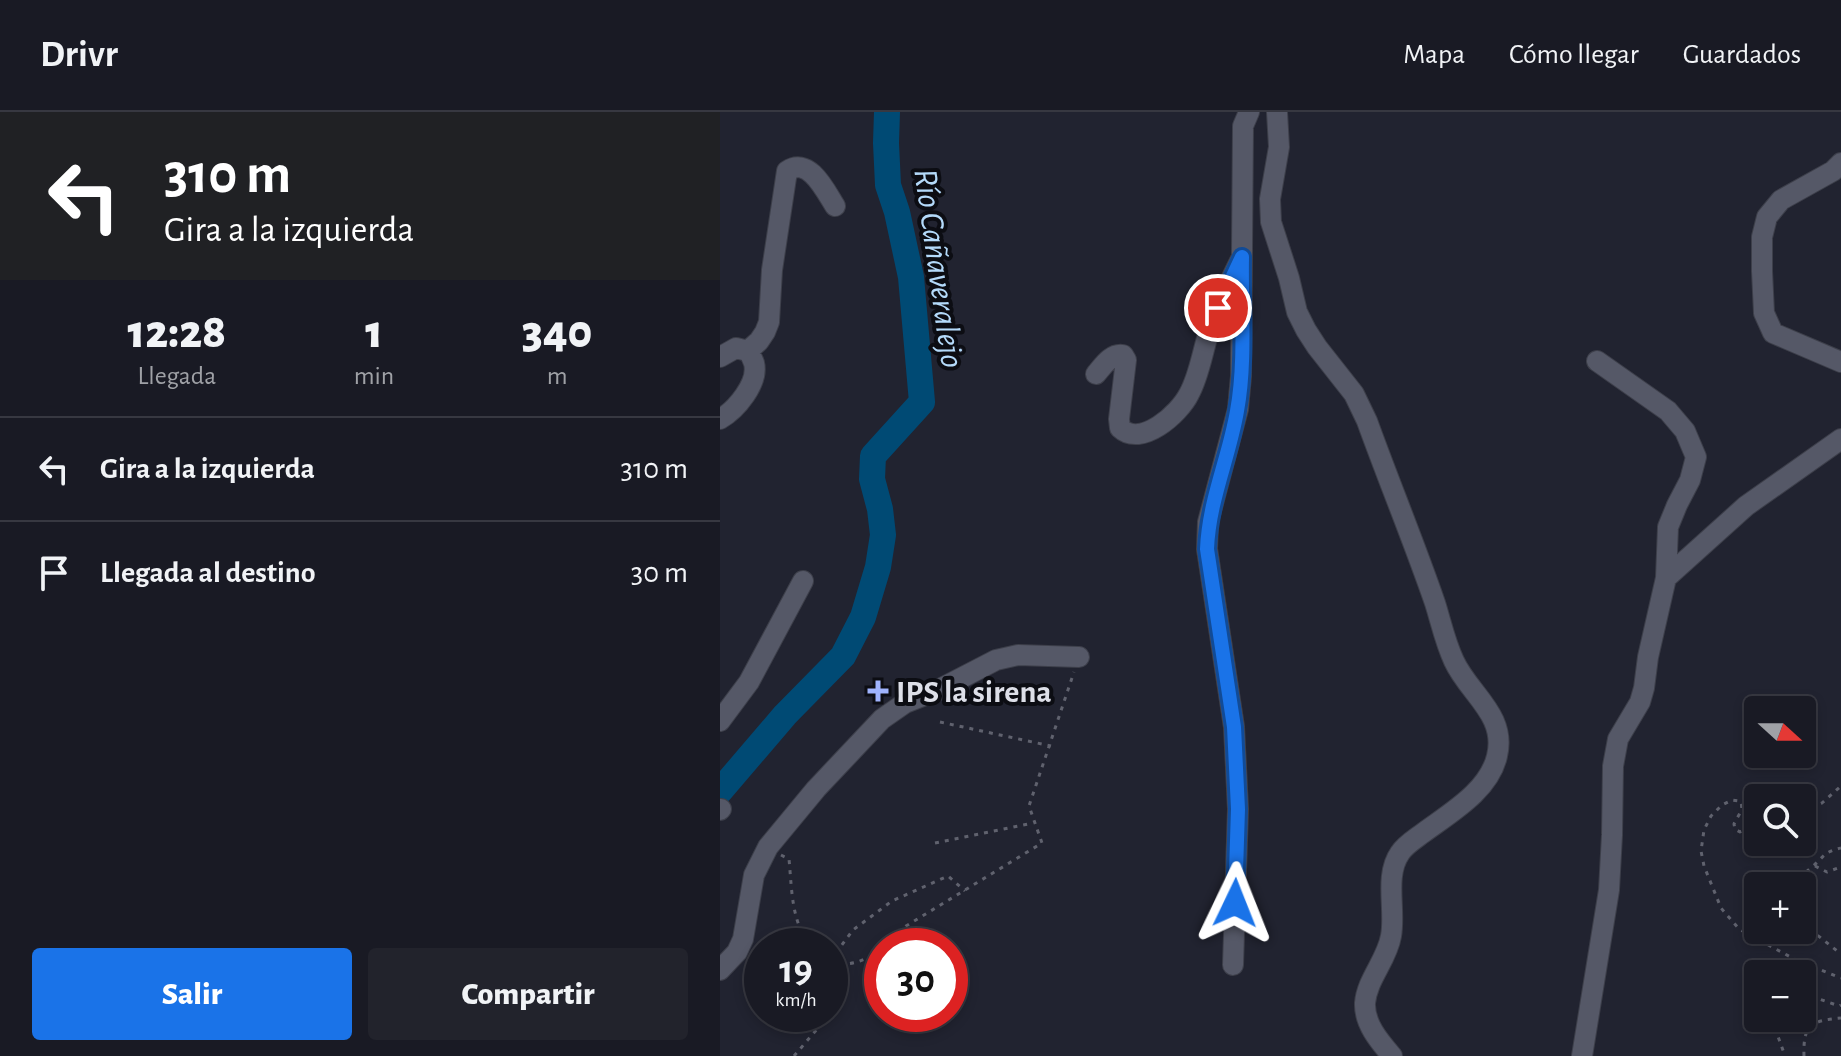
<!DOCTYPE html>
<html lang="es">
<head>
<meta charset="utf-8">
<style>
	body { margin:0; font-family:"Alegreya Sans",sans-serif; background:#22232c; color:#f1f3f6; height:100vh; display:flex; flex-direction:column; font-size:30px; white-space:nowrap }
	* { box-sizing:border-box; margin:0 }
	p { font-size:26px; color:#9fa1a6 }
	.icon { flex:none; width:44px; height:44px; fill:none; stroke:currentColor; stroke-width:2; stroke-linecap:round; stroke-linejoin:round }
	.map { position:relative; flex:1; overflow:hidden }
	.panel { display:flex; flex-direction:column; background:#191a24; width:720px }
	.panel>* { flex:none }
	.guide { background:#202124; color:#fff; overflow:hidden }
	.needle { width:52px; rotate:111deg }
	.controls { position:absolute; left:1024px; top:584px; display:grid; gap:16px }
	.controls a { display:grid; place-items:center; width:72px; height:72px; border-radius:8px; background:#191a24; box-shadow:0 4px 12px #0003,0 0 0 2px #373841; font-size:40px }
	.speed { position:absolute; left:24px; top:816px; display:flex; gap:16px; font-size:40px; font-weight:700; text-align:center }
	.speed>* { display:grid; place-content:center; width:104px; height:104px; border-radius:50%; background:#191a24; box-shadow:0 4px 12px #0003,0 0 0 2px #373841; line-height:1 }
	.speed small { font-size:20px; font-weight:400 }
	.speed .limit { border:12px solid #d22; background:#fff; color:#111 }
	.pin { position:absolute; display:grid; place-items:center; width:68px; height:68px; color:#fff; margin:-34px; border:4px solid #fff; border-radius:50%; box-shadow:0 2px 8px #0007 }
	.me { position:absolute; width:88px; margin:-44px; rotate:2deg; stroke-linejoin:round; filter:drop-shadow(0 0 6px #0008) }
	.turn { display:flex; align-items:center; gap:28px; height:168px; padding:0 32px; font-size:36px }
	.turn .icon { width:104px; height:104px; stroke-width:2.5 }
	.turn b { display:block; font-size:56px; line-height:68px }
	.eta { display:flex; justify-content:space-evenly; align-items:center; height:136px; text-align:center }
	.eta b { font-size:48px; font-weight:800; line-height:56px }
	.action { display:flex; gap:16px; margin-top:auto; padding:16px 32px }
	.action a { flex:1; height:92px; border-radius:8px; background:#1a73e8; color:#fff; font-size:32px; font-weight:800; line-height:92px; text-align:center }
	.action a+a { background:#22232c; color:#f1f3f6 }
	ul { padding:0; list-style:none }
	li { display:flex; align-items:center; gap:24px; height:104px; padding:0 32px; border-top:2px solid #373841 }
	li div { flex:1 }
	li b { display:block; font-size:30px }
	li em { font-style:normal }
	header { display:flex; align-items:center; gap:48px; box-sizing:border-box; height:112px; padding:0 40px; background:#191a24; border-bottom:2px solid #373841 }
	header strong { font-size:38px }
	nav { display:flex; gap:44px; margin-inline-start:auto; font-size:28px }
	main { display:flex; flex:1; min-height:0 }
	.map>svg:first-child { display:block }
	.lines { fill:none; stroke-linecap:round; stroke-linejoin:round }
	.river { stroke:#004a74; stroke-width:26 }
	.minor-casing { stroke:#3d3f4a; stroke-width:22 }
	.path { stroke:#60626e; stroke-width:3; stroke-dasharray:4 6; stroke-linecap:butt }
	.minor { stroke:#555867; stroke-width:20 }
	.route-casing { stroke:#114b97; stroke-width:20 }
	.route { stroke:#1a73e8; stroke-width:14 }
	.poi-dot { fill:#9fb3fd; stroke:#0c0d13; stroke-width:3 }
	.labels { text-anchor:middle; stroke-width:8; stroke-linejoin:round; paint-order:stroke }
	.poi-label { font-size:32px; font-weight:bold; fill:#dddfe8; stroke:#0c0d13; text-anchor:start }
	.water-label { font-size:34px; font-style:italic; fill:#b4dafa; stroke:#0c0d13 }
</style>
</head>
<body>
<header>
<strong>Drivr</strong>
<nav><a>Mapa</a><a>Cómo llegar</a><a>Guardados</a></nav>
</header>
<main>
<section class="panel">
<div class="guide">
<div class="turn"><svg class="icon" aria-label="left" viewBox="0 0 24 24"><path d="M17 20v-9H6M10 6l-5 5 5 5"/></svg><div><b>310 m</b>Gira a la izquierda</div></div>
</div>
<div class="eta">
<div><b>12:28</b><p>Llegada</p></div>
<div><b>1</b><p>min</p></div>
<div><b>340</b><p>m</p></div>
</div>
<ul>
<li><svg class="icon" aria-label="left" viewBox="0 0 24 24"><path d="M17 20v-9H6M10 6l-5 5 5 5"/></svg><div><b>Gira a la izquierda</b></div><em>310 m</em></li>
<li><svg class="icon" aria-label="arrive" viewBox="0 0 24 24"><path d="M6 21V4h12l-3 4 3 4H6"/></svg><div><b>Llegada al destino</b></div><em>30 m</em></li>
</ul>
<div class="action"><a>Salir</a><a>Compartir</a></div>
</section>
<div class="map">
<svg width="1121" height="944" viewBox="0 0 1121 944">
	<rect width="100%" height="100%" fill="#212330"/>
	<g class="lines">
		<path class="river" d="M 0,679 L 65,603 L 123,544 L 143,505 L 158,455 L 163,423 L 160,397 L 152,367 L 153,344 L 202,290 L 191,165 L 177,100 L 168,73 L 166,31 L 167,0"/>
		<g class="minor-casing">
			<path id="minor" d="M 557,0 L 559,35 L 550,87 L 551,110 L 569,166 L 577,200 L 586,218 L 597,235 L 634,282 L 647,309 C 669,370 694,430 715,491 C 721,510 725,530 734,549 C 749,582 787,603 777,644 C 769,679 730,701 703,721 C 695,727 685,733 680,741 C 664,764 676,798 671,824 C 667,848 647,867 645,891 C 644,912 660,930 672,944
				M 1121,51 L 1113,59 L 1061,88 L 1047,105 L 1042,125 L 1042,159 L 1044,201 L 1053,221 L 1121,250
				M 28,239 L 39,229 L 45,220 L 49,210 L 52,158 L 67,59 C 89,44 105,78 115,94
				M 0,245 L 16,236 L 28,239 C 30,242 33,248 34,251 C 39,271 16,298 0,307
				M 877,249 L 948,299 L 965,319 L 976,345 L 970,368 L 957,393 L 948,415 L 946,466
				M 376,262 C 383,254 391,241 403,243 L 406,248 L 399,307 L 400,316 C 421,336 459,302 469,282 C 479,264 482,242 488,223 C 497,197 508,173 520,149
				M 0,609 L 29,570 L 83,469
				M 0,698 L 1,697
				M 513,853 L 518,697 L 514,615 L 487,437 L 488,410 L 518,297 L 521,264 L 523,14 L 529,0
				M 0,858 L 17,840 L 23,827 L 34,763 L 48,735 L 96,677 L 162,607 L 185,591 L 218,578 L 276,548 L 298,543 L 359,545
				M 862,944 L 889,778 L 892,723 L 893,654 L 898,627 L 920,590 L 924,576 L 928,545 L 946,466 L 1026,394 L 1121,327"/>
		</g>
		<path class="path" d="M 220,610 L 331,634
			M 1082,698 L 1102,691 L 1121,674
			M 1038,709 L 1031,715 L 1020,720 L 1015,717 L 1014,712 C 1017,705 1025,697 1020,689 L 1012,688 L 1002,693 L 991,704 L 984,718 L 981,739 L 984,754 L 1001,796 L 1019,817 L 1076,848 L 1121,866
			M 215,731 L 313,711
			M 61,743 L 69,747 C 72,778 71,808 90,834
			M 1095,754 L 1107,760 L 1121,755
			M 1072,774 C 1078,766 1085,761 1092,755 C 1104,745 1103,740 1121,736
			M 1082,811 L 1121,842
			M 163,834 L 186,814 L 322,731 L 309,694 L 354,560
			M 110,849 L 133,818 L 172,789 L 228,764 L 245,779
			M 110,851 C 133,854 144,850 162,835
			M 1082,881 L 1119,894 L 1121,893
			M 1055,906 L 1055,916 L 1065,944
			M 74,944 L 116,895
			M 1084,944 C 1083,912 1091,909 1121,906"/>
		<use href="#minor" class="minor"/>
	</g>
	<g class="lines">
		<g class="route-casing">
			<path id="route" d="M 498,196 L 522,145 C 521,195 526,250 517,299 C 509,346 489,388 487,437 L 514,615 L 518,697 L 515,791"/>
		</g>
		<use href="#route" class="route"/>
	</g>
	<path class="poi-dot" d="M154 567h8v8h8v8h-8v8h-8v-8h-8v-8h8z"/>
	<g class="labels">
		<g class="poi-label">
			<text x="176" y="590">IPS la sirena</text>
		</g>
		<g class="water-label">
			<text transform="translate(220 156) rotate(82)" y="12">Río Cañaveralejo</text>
		</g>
	</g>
</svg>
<div class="controls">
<a><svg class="needle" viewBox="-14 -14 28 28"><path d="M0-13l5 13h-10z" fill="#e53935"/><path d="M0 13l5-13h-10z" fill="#9fa1a6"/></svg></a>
<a><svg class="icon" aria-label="search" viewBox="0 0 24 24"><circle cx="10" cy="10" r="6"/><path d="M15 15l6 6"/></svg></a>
<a>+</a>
<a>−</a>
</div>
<div class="speed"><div>19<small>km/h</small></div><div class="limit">30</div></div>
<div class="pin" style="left:498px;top:196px;background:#d93025"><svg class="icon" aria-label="arrive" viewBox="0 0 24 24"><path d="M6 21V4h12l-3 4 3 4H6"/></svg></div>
<svg class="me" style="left:515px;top:791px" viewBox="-20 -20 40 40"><path d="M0-17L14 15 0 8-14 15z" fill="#1a73e8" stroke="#fff" stroke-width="4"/></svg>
</div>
</main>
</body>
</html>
